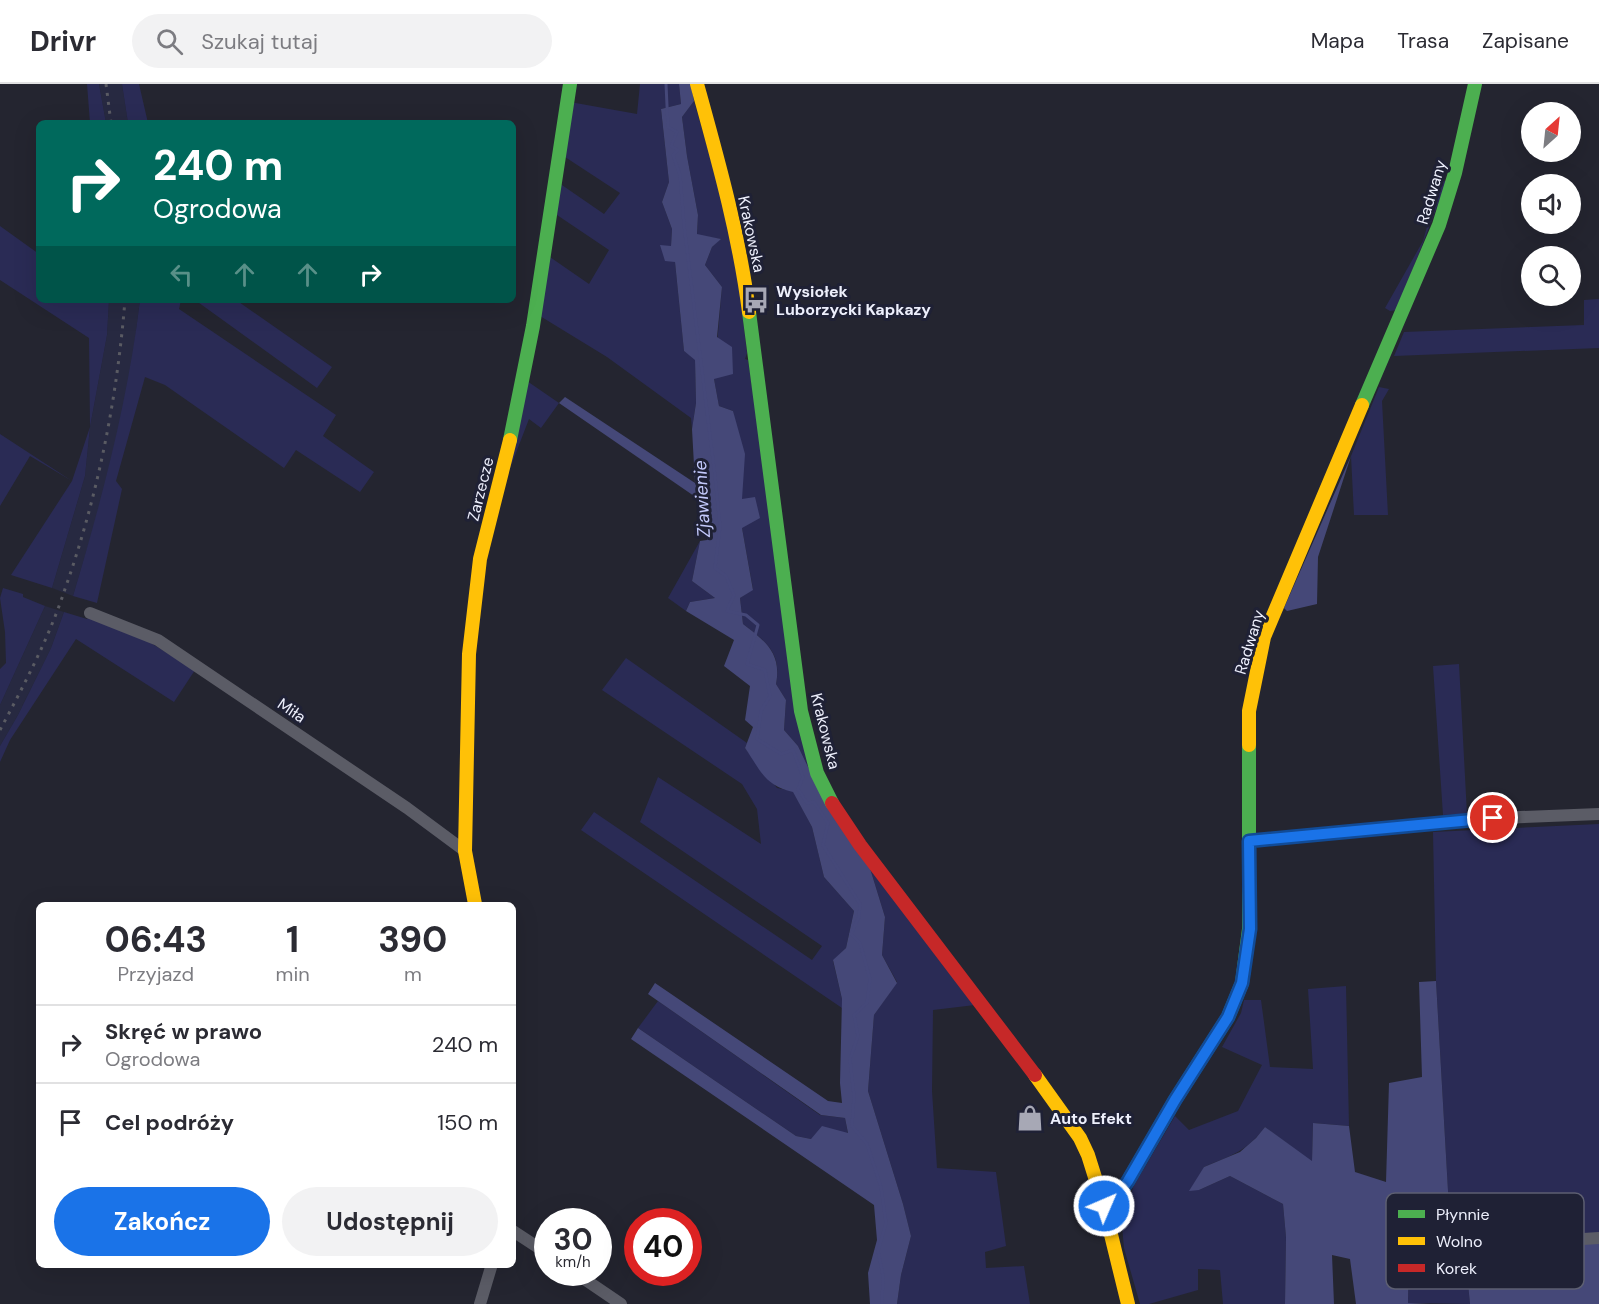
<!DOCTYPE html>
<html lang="pl">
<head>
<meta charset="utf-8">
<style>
	body { margin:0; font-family:"DM Sans",sans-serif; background:#f2f2f3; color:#2b2b33; height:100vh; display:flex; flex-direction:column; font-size:22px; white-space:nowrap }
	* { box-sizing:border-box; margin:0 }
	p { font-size:20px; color:#7c7c81 }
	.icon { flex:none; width:33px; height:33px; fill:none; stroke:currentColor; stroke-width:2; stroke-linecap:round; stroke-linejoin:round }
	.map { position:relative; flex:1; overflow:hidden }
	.side { position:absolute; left:36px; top:818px; width:480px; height:366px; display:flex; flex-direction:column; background:#fff; border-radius:9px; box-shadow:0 6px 24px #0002 }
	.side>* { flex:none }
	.hud { position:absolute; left:36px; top:36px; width:480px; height:183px; border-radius:9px; box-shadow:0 6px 24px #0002; background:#00695c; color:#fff; overflow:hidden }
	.needle { width:39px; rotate:27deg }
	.buttons { position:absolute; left:1521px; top:18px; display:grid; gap:12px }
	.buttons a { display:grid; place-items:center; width:60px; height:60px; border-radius:50%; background:#fff; box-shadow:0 6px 24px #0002; font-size:30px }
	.speed { position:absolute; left:534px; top:1124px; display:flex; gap:12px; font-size:30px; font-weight:700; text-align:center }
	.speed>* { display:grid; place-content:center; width:78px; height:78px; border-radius:50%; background:#fff; box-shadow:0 6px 24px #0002; line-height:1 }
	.speed small { font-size:15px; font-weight:400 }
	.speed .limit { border:9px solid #d22; background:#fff; color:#111 }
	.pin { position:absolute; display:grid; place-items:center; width:51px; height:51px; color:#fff; margin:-26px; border:3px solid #fff; border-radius:50%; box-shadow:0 2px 6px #0007 }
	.me { position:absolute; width:66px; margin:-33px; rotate:45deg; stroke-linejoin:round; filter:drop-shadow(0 0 4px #0008) }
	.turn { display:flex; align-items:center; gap:21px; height:126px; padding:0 18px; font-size:27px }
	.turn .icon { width:78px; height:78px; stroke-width:2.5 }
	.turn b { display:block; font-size:42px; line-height:51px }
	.lanes { display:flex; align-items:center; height:57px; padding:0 18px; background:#0003; justify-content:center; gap:30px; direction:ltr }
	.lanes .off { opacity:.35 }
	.eta { display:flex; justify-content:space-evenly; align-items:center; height:102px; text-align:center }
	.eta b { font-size:36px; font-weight:700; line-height:42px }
	.action { display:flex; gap:12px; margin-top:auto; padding:12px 18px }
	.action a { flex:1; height:69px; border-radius:36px; background:#1a73e8; color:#fff; font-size:24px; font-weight:700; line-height:69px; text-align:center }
	.action a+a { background:#f2f2f3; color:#2b2b33 }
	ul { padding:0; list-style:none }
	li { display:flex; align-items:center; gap:18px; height:78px; padding:0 18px; border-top:2px solid #e1e1e2 }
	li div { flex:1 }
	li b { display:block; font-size:22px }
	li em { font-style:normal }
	header { display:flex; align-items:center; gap:36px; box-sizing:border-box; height:84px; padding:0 30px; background:#fff; border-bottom:2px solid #e1e1e2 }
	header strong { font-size:28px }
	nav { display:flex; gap:33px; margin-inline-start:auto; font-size:21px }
	.search { width:420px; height:54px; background:#f2f2f3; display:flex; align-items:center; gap:15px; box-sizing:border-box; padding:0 21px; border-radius:33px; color:#7c7c81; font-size:22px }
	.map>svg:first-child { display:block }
	.built { fill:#272941 }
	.green { fill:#2a2b55 }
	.forest { fill:#454878 }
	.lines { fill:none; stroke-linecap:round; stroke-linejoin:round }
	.stream { stroke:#454879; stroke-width:3 }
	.street { stroke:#5b5c66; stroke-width:12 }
	.fast { stroke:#4caf50; stroke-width:14 }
	.slow { stroke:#ffc107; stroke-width:14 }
	.jam { stroke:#c62828; stroke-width:14 }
	.rail { stroke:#5a5b63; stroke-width:3; stroke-dasharray:3 6; stroke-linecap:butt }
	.route-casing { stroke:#114b97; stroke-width:15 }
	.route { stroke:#1a73e8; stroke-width:10 }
	.labels { text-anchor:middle; stroke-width:6; stroke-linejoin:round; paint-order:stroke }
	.street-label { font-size:16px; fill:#edeffc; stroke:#1f2135 }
	.poi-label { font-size:16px; font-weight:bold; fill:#edeffc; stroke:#1f2135; text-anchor:start }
	.water-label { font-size:18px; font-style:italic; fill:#c3c9fb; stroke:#1f2135 }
	.key { fill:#1f2135; stroke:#5d5f71; stroke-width:1.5 }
	.key-label { font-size:16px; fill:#edeffc }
</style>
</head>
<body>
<header>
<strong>Drivr</strong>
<div class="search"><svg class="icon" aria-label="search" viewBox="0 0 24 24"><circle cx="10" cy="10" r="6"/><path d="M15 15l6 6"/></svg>Szukaj tutaj</div>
<nav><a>Mapa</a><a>Trasa</a><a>Zapisane</a></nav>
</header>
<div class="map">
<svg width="1599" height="1220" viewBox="0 0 1599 1220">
	<rect width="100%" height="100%" fill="#242530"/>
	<path class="built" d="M 99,0 L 122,0 L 128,39 L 106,39 Z
		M 109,216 L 140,216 L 131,287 L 105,405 L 73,512 L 52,504 L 85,392 L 90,343 L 107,251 Z
		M 45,522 L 64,528 L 51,564 L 18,631 L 0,662 L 0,621 Z"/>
	<path class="green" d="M 87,0 L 99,0 L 106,39 L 90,39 Z
		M 122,0 L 139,0 L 148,39 L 128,39 Z
		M 640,0 L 679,0 L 681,20 L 661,25 L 669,98 L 662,118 L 672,145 L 671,162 L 661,162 L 675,178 L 684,267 L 695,275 L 696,319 L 692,345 L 691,334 L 607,273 L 540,232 L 547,171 L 589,200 L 609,166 L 557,131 L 559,99 L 604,130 L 620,109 L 562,71 L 570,18 L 637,30 Z
		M 694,17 L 727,132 L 738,194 L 747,269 L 745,275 L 748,276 L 810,687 L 798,662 L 784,646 L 786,616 L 776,600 C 782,568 766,558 743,540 L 740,514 L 753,505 L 742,444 L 742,415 L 733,327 L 719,322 L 714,295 L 722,203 L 705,181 L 712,163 L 720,155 L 697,151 L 698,131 L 687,72 L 682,33 Z
		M 1440,97 L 1447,97 L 1397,226 L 1390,227 L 1385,224 L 1423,157 Z
		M 0,142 L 39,170 L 39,216 L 109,216 L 107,251 L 90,343 L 85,392 L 52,504 L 11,491 L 72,397 L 30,372 L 0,422 L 0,350 L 72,397 L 90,343 L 89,254 L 0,196 Z
		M 1599,215 L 1599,264 L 1394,272 L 1404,248 L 1584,241 L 1584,216 Z
		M 140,216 L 181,216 L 179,225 L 336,331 L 323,352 L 374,388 L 360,408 L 296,366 L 284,384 L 165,301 L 145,293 L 116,397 L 122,405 L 97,519 L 73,512 C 102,415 128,317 140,216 Z
		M 195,216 L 236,216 L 332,283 L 317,304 Z
		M 527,297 L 559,319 L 541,344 L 529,335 L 504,400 Z
		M 1379,303 L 1389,305 L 1382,317 L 1388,431 L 1354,431 L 1351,372 Z
		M 700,457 L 692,497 L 715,514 L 690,518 L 686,527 L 668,514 Z
		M 3,504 L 23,510 L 23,513 L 45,522 L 0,621 L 0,585 L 6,579 L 5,548 L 0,514 Z
		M 64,528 L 87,535 L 89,533 L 141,553 L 195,586 L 174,618 L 76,555 L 10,656 L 0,678 L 0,662 L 18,631 L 51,564 Z
		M 626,574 L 747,659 L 745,664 L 777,704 L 793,707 L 812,743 L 824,793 L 854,827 L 846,864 L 833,877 L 842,915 L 842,924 L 581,746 L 594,728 L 812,876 L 822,862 L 640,738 L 658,693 L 761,760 L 757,725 L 742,700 L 602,606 Z
		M 1459,580 L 1467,730 L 1443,731 L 1433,582 Z
		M 1599,740 L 1599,1152 L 1561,1185 L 1501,1188 L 1500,1157 L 1464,1159 L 1470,1220 L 1408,1219 L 1409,1166 L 1451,1159 L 1436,897 L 1433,748 Z
		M 869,781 L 975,921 L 933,926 L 932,1007 L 937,1084 L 996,1088 L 1006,1162 L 985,1168 L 986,1184 L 1024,1182 L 1030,1220 L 897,1220 L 901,1191 L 911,1152 L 903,1120 L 868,1007 L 874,931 L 897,898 L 882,871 L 885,833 Z
		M 1346,902 L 1349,1042 L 1313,1039 L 1312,1078 L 1265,1043 C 1246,1068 1232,1071 1204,1083 L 1199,1106 L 1230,1092 L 1283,1120 L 1286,1153 L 1285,1220 L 1223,1220 L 1220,1186 L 1198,1185 L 1198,1206 L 1149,1220 L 1140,1220 L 1124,1164 L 1122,1142 L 1133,1103 L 1175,1032 L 1189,1046 L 1238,1027 L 1262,981 L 1222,963 L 1241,929 L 1244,916 L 1261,916 L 1270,983 L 1313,985 L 1308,905 Z
		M 658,917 L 820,1031 L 845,1034 L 848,1050 L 811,1055 L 796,1052 L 638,944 Z"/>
	<path class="forest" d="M 679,0 L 691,0 L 694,17 L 682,33 L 687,72 L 698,131 L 697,150 L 721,155 L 712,163 L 705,181 L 722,203 L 717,253 L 732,263 L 733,290 L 714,295 L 719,322 L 733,327 L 745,370 L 742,415 L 755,413 L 760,434 L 742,444 L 753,506 L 740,514 L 743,540 C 765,557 782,569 776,600 L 786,616 L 784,646 L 798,662 L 822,712 L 869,781 L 885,833 L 882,871 L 897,899 L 874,931 L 868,1007 L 903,1120 L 911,1152 L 901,1191 L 897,1220 L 870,1220 L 868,1189 L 877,1156 L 874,1121 L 631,955 L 638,944 L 796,1052 L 811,1055 L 822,1042 L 848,1049 L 845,1034 L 821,1031 L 648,910 L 655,899 L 828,1017 L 842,1019 L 840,999 L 842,915 L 833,876 L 846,864 L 854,827 L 824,793 L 812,743 L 793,708 C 764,701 761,687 745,664 L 753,643 L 745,636 L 750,602 L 724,582 L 734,556 L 686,527 L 690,518 L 715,514 L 692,497 L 700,457 L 707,456 L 710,423 L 559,319 L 565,313 L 695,399 L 692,345 L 696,319 L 695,276 L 684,267 L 675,178 L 665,177 L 660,161 L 671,162 L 672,145 L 662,118 L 669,98 L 661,25 L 681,20 Z
		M 1351,372 L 1318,473 L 1317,520 L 1287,527 L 1284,524 Z
		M 1436,897 L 1451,1159 L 1409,1166 L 1408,1219 L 1430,1220 L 1356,1220 L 1350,1175 L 1332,1171 L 1334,1220 L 1285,1220 L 1286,1153 L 1283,1120 L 1230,1092 L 1199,1106 L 1189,1107 L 1204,1083 L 1240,1068 L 1256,1054 L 1265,1043 L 1312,1077 L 1313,1039 L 1349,1042 L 1355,1088 L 1386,1098 L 1389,999 L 1422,993 L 1419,898 Z
		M 1599,1152 L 1599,1220 L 1470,1220 L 1464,1159 L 1501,1157 L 1501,1188 L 1561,1185 L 1562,1154 Z"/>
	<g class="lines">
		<path class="stream" d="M 666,0 L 668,43 L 677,48 L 671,62 L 678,66 L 673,71 L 680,91 L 684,141 L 715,392 L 720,442 L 715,484 L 726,492 L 734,511 L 727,527 L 746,531 L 758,541 L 747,580 L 765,586 L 770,612 L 761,627 L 757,655 L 781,670 L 793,666 L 803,693 L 798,705 L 807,719 L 814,718 L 828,739 L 823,761 L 860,820 L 859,833 L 851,850 L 860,859 L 870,895 L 867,919 L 854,931 L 858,952 L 850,975 L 854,1012 L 852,1042 L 867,1060 L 881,1103 L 886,1139 L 878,1167 L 883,1192 L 882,1220"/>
		<path class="street" d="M 90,529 L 158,556 L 407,724 L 465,767
			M 1249,757 L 1435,740 L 1472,735 L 1599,730
			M 513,1147 L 548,1170
			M 1438,1164 L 1599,1154
			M 574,1188 L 621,1220
			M 480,1220 L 492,1180"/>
		<path class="fast" d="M 749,228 L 801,627 L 817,689 L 832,719
			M 1362,321 L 1439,141 L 1455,89 L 1475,0
			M 510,356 L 533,242 L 570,0
			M 1104,1122 L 1117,1113 L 1128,1097 L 1175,1016 L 1228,933 L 1242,899 L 1249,845 L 1249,661"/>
		<path class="slow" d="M 697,0 C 718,76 739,150 749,228
			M 1249,661 L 1249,627 L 1264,553 L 1362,321
			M 475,820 L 465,767 L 469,570 L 480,475 L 510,356
			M 1035,991 L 1080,1054 L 1088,1071 L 1104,1122 L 1128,1220"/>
		<path class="jam" d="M 832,719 L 860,761 L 1035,991"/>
		<path class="rail" d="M 106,0 L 111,39
			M 0,646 C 24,601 49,554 65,505 C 98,411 117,315 125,216"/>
	</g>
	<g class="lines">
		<g class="route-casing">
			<path id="route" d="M 1104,1122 L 1117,1113 L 1128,1097 L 1175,1016 L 1228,933 L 1242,899 L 1250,845 L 1249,757 L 1493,734"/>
		</g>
		<use href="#route" class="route"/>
	</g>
	<defs>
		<g id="bus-bare" transform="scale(2.07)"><path d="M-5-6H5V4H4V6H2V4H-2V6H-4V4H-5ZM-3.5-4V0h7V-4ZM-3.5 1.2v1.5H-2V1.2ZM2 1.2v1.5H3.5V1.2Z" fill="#a7a8b5" stroke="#1f2135" stroke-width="2.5" paint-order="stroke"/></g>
		<g id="shop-bare" transform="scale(2.07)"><path d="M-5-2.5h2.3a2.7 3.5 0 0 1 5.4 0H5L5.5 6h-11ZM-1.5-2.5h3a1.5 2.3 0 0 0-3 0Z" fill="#a7a8b5" stroke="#1f2135" stroke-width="2.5" paint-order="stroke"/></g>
	</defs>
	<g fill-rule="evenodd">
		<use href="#bus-bare" x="756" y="216"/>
		<use href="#shop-bare" x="1030" y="1034"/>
	</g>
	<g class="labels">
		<g class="street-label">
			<text transform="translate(1431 108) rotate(-73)" y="6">Radwany</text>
			<text transform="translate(752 150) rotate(78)" y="6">Krakowska</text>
			<text transform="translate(480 405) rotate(-76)" y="6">Zarzecze</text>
			<text transform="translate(1249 558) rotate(-73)" y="6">Radwany</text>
			<text transform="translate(292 626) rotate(34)" y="6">Miła</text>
			<text transform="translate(826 647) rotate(76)" y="6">Krakowska</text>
		</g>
		<g class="poi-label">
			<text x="776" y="213">Wysiołek<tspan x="776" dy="18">Luborzycki Kapkazy</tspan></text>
			<text x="1050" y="1040">Auto Efekt</text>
		</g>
		<g class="water-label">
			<text transform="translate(702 415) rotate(-93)" y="6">Zjawienie</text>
		</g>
	</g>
	<rect x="1386" y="1109" width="198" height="96" rx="9" class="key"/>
	<rect x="1398" y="1126" width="27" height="8" fill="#4caf50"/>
	<rect x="1398" y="1153" width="27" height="8" fill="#ffc107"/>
	<rect x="1398" y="1180" width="27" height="8" fill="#c62828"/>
	<g class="key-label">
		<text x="1436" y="1136">Płynnie</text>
		<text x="1436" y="1163">Wolno</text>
		<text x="1436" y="1190">Korek</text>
	</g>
</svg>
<div class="buttons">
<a><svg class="needle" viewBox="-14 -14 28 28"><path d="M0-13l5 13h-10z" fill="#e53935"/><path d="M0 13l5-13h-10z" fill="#7c7c81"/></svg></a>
<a><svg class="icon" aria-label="sound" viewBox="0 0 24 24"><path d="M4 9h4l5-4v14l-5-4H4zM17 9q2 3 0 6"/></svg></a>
<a><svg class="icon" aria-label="search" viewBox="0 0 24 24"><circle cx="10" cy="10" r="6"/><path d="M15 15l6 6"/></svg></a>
</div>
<div class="speed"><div>30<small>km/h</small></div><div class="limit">40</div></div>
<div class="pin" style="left:1493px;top:734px;background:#d93025"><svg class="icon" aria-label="arrive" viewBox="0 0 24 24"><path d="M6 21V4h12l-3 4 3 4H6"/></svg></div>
<svg class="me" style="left:1104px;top:1122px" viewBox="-20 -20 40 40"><circle r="17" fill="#1a73e8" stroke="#fff" stroke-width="3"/><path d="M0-11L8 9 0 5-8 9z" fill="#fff"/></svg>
<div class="hud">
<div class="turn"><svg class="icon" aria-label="right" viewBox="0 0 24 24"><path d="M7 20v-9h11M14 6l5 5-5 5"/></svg><div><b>240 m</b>Ogrodowa</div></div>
<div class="lanes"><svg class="icon off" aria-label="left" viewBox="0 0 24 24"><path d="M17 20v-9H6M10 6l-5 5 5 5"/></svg><svg class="icon off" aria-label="ahead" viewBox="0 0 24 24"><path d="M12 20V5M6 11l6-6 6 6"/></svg><svg class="icon off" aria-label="ahead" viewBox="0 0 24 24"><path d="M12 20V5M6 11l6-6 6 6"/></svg><svg class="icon" aria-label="right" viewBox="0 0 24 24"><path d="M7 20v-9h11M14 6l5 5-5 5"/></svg></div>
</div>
<section class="side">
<div class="eta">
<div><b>06:43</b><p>Przyjazd</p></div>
<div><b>1</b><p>min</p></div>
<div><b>390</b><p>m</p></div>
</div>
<ul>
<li><svg class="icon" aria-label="right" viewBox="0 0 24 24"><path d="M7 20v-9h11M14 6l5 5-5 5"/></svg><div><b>Skręć w prawo</b><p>Ogrodowa</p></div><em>240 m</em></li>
<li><svg class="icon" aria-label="arrive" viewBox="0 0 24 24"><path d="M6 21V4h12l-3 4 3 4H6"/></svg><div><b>Cel podróży</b></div><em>150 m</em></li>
</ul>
<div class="action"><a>Zakończ</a><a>Udostępnij</a></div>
</section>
</div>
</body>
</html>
